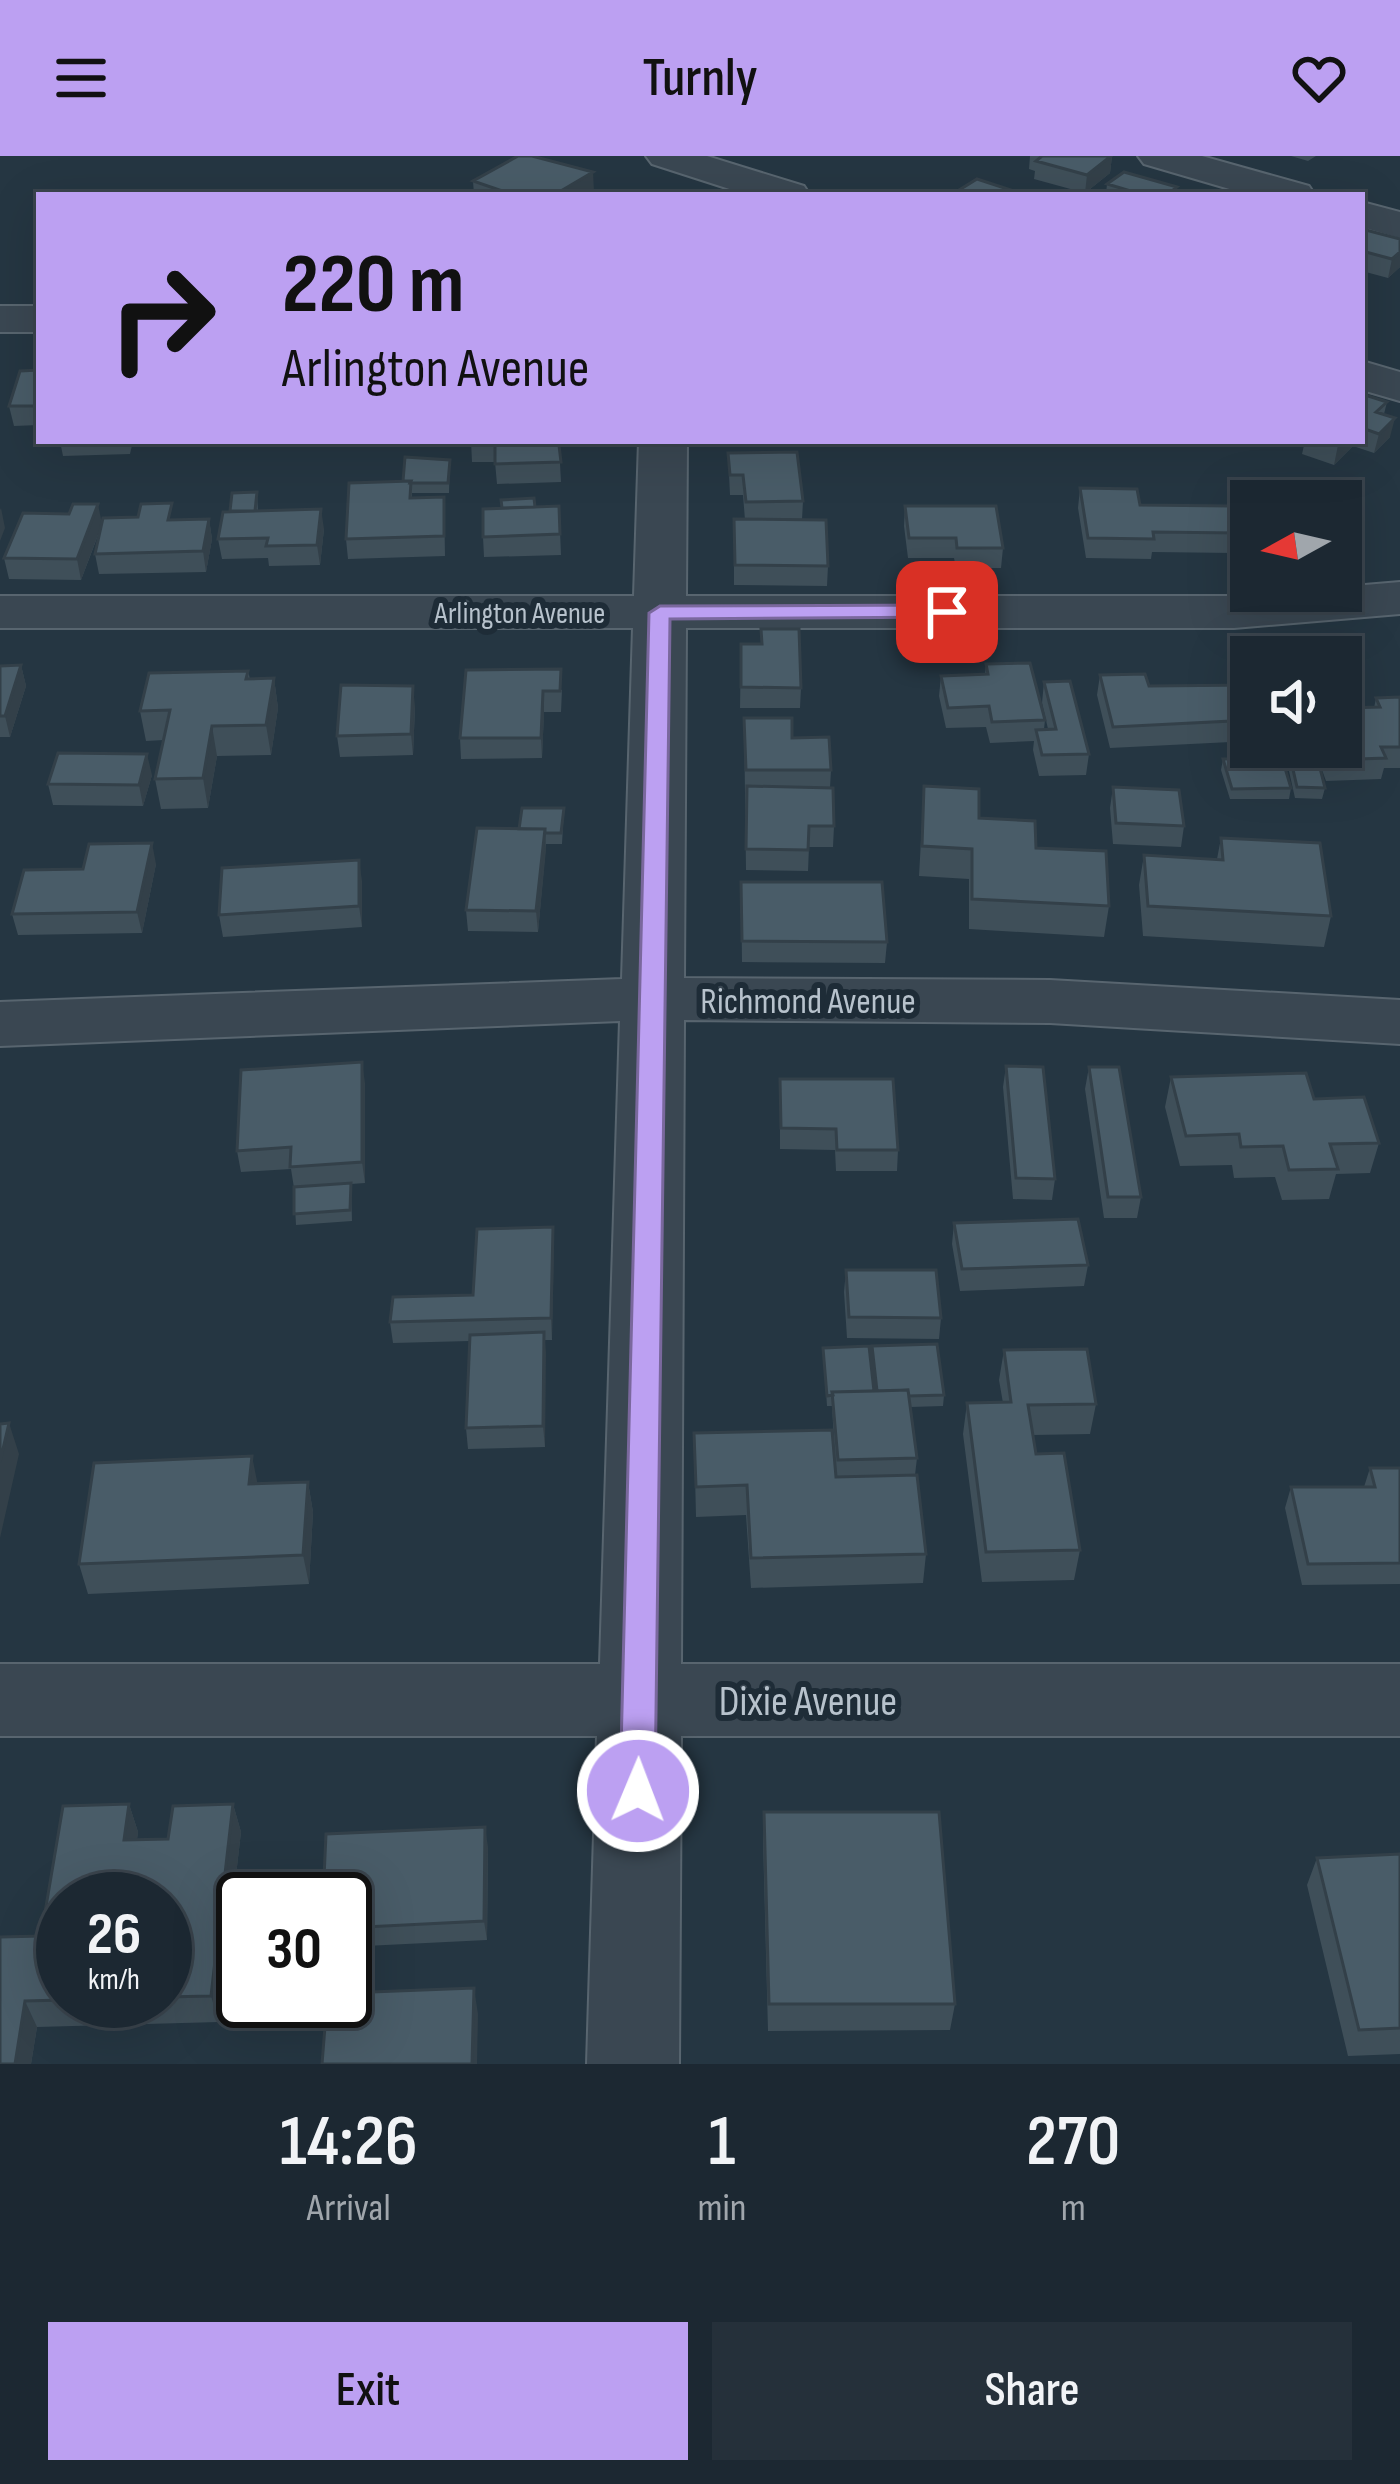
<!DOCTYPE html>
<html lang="en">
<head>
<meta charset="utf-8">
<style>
	body { margin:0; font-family:"Sofia Sans Condensed",sans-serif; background:#25303a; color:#f1f3f6; height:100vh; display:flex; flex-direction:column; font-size:45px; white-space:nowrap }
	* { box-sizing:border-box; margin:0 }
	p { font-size:39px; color:#a0a6ac }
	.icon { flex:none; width:66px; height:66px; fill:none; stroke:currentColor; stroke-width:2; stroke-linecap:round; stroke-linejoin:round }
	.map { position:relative; height:1908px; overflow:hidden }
	.sheet { display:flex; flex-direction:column; background:#1c2832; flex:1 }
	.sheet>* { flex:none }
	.banner { position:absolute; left:36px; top:36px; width:1329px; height:252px; border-radius:0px; box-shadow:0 12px 48px #0002,0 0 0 3px #3a444d; background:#bca0f2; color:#111; overflow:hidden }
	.needle { width:78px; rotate:262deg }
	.tools { position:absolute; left:1230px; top:324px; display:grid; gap:24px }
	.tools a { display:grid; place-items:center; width:132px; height:132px; border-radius:0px; background:#1c2832; box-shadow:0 12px 48px #0002,0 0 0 3px #3a444d; font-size:60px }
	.speed { position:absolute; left:36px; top:1716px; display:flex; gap:24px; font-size:60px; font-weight:700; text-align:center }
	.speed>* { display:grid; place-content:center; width:156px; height:156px; border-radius:50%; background:#1c2832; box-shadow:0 12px 48px #0002,0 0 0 3px #3a444d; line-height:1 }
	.speed small { font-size:30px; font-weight:400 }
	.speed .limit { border:6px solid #111; border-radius:18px; background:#fff; color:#111 }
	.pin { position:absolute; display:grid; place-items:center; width:102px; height:102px; color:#fff; margin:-51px; border-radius:24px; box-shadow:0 6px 18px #0006 }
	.me { position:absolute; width:132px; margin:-66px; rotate:1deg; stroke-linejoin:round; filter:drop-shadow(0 0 9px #0008) }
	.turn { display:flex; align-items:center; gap:42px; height:252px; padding:0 48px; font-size:54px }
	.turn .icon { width:156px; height:156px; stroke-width:2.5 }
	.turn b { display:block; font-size:84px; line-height:102px }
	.eta { display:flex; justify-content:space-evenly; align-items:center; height:204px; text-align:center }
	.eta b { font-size:72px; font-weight:600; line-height:84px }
	.primary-button { display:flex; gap:24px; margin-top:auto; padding:24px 48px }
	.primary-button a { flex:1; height:138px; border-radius:0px; background:#bca0f2; color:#111; font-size:48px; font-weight:600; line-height:138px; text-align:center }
	.primary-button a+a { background:#25303a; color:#f1f3f6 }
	header { display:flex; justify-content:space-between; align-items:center; height:156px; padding:0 48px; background:#bca0f2; color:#111; font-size:54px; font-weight:600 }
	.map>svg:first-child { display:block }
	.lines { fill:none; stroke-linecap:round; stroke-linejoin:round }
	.minor-casing { stroke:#58656f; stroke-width:4 }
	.minor { fill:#3a4752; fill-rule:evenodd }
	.wall { fill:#3f4f59; fill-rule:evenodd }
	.shaded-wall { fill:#334049 }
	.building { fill:#495c68; stroke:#334049; stroke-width:3 }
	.route { fill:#bca0f2; stroke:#7a689d; stroke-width:3 }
	.labels { text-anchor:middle; stroke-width:12; stroke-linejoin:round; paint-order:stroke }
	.far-street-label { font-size:30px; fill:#b7c2cc; stroke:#1e2c37 }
	.street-label { font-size:36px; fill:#b7c2cc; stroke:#1e2c37 }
	.near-street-label { font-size:42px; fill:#b7c2cc; stroke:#1e2c37 }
</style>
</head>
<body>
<header><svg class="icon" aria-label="menu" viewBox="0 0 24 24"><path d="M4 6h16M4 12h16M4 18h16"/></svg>Turnly<svg class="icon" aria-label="heart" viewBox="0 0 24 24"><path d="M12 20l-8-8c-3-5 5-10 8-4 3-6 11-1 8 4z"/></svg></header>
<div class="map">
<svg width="1400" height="1908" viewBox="0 0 1400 1908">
	<rect width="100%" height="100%" fill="#253642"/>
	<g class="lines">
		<g class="minor-casing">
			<path id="minor" d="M 646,0 L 707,0 L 804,30 L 810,39 L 748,39 L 652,8 Z
				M 1138,0 L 1202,0 L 1309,30 L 1315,39 L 1250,39 L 1144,8 Z
				M 1362,46 L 1400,56 L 1400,82 L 1362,71 Z
				M 0,150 L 39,150 L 39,176 L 0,176 Z
				M 1362,205 L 1400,216 L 1400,245 L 1362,234 Z
				M 639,285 L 687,285 L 686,440 L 1234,440 L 1341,435 L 1341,431 L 1400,426 L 1400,458 L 1234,472 L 686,472 L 684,822 L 1050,824 L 1400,844 L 1400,888 L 1050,867 L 684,864 L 681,1508 L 1400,1508 L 1400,1580 L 681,1580 L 679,1908 L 587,1908 L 597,1580 L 0,1580 L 0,1508 L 600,1508 L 620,865 L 0,890 L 0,846 L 622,823 L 633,472 L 0,472 L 0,440 L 634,440 Z"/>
		</g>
		<use href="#minor" class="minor"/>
	</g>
	<path class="wall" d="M 1030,0 L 1112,0 L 1110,17 L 1085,37 L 1034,23 L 1035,15 L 1029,13 Z
		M 1291,0 L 1316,0 L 1308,5 Z
		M 473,25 L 594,35 L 586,39 L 474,39 Z
		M 1107,28 L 1176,39 L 1110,39 L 1106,38 Z
		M 1362,73 L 1400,83 L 1400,111 L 1388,122 L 1362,115 Z
		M 39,214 L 39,269 L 14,270 L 9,250 Z
		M 1362,238 L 1387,246 L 1384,258 L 1390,281 L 1374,297 L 1353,290 L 1334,309 L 1302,298 L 1305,285 L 1362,285 Z
		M 60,285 L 133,285 L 130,298 L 63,300 Z
		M 471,285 L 559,289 L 561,326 L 497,328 L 495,306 L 472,306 Z
		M 728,297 L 803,345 L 802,364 L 828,410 L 827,430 L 734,429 L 734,363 L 745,364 L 743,339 L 730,339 Z
		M 450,304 L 449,337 L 412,337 L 412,342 L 444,341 L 445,400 L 348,403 L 346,383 L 403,325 Z
		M 1080,332 L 1238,377 L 1234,397 L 1152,396 L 1151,403 L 1086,402 L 1078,352 Z
		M 257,336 L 258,355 L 324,373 L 320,409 L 269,410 L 268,402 L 222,403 L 218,383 Z
		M 559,350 L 561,399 L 484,401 L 483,381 L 535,351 Z
		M 905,350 L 1003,392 L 1001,412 L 956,412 L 954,402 L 908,402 L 904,370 Z
		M 209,363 L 212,383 L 206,416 L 99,418 L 95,398 L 102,369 L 81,424 L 9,423 L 4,402 L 102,368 Z
		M 761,473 L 801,532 L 800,552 L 740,552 L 741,488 L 761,488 Z
		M 986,508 L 1045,564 L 1044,573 L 1048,573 L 1042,547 L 1044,526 L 1089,598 L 1086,619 L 1039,620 L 1033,594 L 1034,585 L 990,587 L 986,571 L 946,572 L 939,540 L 941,520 L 985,518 Z
		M 21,509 L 26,530 L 10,581 L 0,581 L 0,510 Z
		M 466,514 L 562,534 L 561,556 L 544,556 L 542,602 L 461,603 L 460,582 Z
		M 248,515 L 250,523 L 274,522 L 278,552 L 271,599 L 217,600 L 208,652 L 161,653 L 155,623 L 164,584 L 146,585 L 140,555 Z
		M 1100,519 L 1149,530 L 1251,529 L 1251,585 L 1110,592 L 1097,539 Z
		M 1400,541 L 1400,612 L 1384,612 L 1381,623 L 1326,625 L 1317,600 L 1325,632 L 1322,643 L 1295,642 L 1287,606 L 1289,596 L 1316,596 L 1314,591 L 1341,591 L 1374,552 L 1376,542 Z
		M 415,551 L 413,599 L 340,601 L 337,580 Z
		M 744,562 L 792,582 L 831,614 L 830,632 L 834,670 L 833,691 L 809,691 L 808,715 L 746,714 Z
		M 1223,603 L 1291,632 L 1289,643 L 1230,643 L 1221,614 Z
		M 152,619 L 143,650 L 53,649 L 48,628 Z
		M 924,630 L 1036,692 L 1109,750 L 1104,781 L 969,773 L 969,723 L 919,720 Z
		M 1113,631 L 1184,670 L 1181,691 L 1113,688 L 1110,652 Z
		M 564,652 L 562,688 L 546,688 L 538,776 L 468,775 L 466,754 L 519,673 Z
		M 1221,682 L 1331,760 L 1324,791 L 1143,780 L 1139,729 L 1144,699 L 1217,703 Z
		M 156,708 L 142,777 L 18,779 L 12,758 L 83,713 Z
		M 362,725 L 362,771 L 223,781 L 219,759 Z
		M 741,726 L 887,786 L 885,807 L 742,806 Z
		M 1006,910 L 1055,1023 L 1052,1044 L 1013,1043 L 1003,931 Z
		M 1089,911 L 1141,1041 L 1137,1062 L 1104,1062 L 1085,933 Z
		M 1171,921 L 1314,943 L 1379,987 L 1370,1017 L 1336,1018 L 1329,1043 L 1282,1044 L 1275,1021 L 1234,1022 L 1232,1009 L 1180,1010 L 1165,951 Z
		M 780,923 L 898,994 L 897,1015 L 836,1015 L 835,994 L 780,993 Z
		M 365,927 L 365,1027 L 351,1028 L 352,1065 L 296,1069 L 294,1032 L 291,1013 L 241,1016 L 237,995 Z
		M 954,1067 L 1088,1109 L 1084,1130 L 960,1135 L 952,1088 Z
		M 553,1071 L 552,1184 L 545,1184 L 545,1291 L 468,1293 L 466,1272 L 470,1185 L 393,1187 L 390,1166 L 473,1139 Z
		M 846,1114 L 941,1162 L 939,1183 L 847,1182 L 844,1136 Z
		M 872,1190 L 944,1239 L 943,1250 L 910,1251 L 917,1302 L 915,1319 L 926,1398 L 923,1427 L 751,1432 L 746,1359 L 696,1361 L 694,1277 L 836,1321 L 832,1250 L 827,1250 L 823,1192 L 875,1235 L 871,1201 Z
		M 1004,1194 L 1096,1248 L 1090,1278 L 1033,1279 L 1036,1298 L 1080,1394 L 1074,1424 L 982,1426 L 963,1278 L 967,1247 L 1003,1247 L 999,1224 Z
		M 1370,1312 L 1400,1312 L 1400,1428 L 1302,1429 L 1285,1352 L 1291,1331 L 1364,1331 Z
		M 308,1326 L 313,1356 L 309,1428 L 88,1438 L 79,1408 L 258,1328 Z
		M 129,1648 L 138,1676 L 137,1683 L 168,1683 L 173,1650 L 233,1648 L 241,1676 L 219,1866 L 37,1871 L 31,1908 L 0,1908 L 0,1781 L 41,1780 L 63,1650 ZM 63,1743 L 165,1743 L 165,1845 L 63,1845 Z
		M 764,1656 L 955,1848 L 950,1874 L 768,1875 L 763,1684 Z
		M 488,1691 L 487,1784 L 345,1791 L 345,1743 Z
		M 1400,1698 L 1400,1898 L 1348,1900 L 1307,1729 L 1317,1702 Z"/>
	<path class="shaded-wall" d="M 1112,0 L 1110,17 L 1085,37 L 1087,19 Z
		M 593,16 L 594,35 L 586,39 L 554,39 Z
		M 1400,96 L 1400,111 L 1388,122 L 1392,103 Z
		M 1395,262 L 1390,281 L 1374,297 L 1379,278 Z
		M 1343,285 L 1354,285 L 1353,290 L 1334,309 L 1338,289 Z
		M 98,348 L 102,368 L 81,424 L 77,403 Z
		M 1,352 L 5,372 L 0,385 L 0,354 Z
		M 321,353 L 324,373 L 320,409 L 317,389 Z
		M 209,363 L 212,383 L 206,416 L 203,395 Z
		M 21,509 L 26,530 L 10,581 L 5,560 Z
		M 274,522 L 278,552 L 271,599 L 266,569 Z
		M 413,530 L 415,551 L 413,599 L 411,578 Z
		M 543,535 L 544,556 L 542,602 L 541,582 Z
		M 212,570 L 217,600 L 208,652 L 203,622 Z
		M 147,598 L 152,619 L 143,650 L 139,629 Z
		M 545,673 L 546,694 L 538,776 L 536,755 Z
		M 152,687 L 156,708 L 142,777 L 137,756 Z
		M 359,704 L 362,725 L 362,771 L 359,750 Z
		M 362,906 L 365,927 L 365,1027 L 362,1006 Z
		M 553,1071 L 554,1093 L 552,1184 L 551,1162 Z
		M 544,1176 L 546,1197 L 545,1291 L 543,1270 Z
		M 9,1267 L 19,1298 L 0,1382 L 0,1306 Z
		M 252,1300 L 258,1330 L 249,1328 Z
		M 308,1326 L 313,1356 L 309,1428 L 303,1399 Z
		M 129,1648 L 138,1676 L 133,1712 L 124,1684 Z
		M 233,1648 L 241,1676 L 219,1866 L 211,1840 Z
		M 485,1671 L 488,1691 L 487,1784 L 484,1765 Z
		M 474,1832 L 478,1858 L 477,1908 L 472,1908 Z
		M 25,1845 L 37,1871 L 31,1908 L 15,1908 Z"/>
	<path class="building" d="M 518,0 L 532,0 L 593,16 L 554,39 L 514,39 L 473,25 Z
		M 1042,0 L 1111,0 L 1087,19 L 1036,5 Z
		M 1124,16 L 1177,31 L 1167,39 L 1144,39 L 1107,28 Z
		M 977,23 L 1026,39 L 951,39 Z
		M 1362,73 L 1400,83 L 1400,96 L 1392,103 L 1362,95 Z
		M 39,214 L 39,250 L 9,250 L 20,215 Z
		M 1362,238 L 1387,246 L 1376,256 L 1395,262 L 1379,278 L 1362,272 Z
		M 471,285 L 548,285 L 548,289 L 559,289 L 561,306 L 495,308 L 495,286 L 471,287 Z
		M 797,296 L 803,345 L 746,346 L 743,319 L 730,319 L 728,297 Z
		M 405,301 L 450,304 L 448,327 L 410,327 L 411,325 L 403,325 Z
		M 411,325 L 410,342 L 444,341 L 444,380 L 346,383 L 349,327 Z
		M 1080,332 L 1137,333 L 1140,349 L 1231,350 L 1238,377 L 1153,376 L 1154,383 L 1088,382 Z
		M 257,336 L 255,355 L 230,355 L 232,337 Z
		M 534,342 L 535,351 L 502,352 L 501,344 Z
		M 172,347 L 168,364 L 209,363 L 203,395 L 95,398 L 103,362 L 138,361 L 141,348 Z
		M 73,348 L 98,348 L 77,403 L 4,402 L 23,357 L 69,358 Z
		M 559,350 L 560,378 L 483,381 L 483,353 Z
		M 905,350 L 996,350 L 1003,392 L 957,392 L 956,382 L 909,382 Z
		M 321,353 L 317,389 L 266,390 L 268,382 L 218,383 L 223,356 Z
		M 734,363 L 826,364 L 828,410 L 735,409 Z
		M 761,473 L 799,473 L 801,532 L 741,531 L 741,488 L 762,488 Z
		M 1030,507 L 1045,564 L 992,566 L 989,550 L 948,552 L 941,520 L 988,518 L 986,508 Z
		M 21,509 L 5,560 L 0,560 L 0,510 Z
		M 561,513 L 560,535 L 543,535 L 541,582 L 460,582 L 466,514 Z
		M 248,515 L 246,523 L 274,522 L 266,569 L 212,570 L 203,622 L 155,623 L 170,554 L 140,555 L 149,517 Z
		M 1145,518 L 1149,530 L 1251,529 L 1251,564 L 1113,571 L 1100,519 Z
		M 1070,525 L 1089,598 L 1042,599 L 1036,574 L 1056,573 L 1044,526 Z
		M 341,529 L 413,530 L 411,578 L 337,580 Z
		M 1400,541 L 1400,591 L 1381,591 L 1386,602 L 1331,604 L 1326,591 L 1341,591 L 1341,552 L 1380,551 L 1376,542 Z
		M 744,562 L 792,562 L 792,582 L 829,581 L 831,614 L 746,614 Z
		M 1289,596 L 1316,596 L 1325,632 L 1297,631 Z
		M 58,597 L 147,598 L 139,629 L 48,628 Z
		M 1282,602 L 1291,632 L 1232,633 L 1223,603 Z
		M 747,630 L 833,632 L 834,670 L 809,670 L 808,694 L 746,693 Z
		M 924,630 L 979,633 L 979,662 L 1035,665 L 1036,692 L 1106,695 L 1109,750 L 972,743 L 972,693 L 922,690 Z
		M 1113,631 L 1179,634 L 1184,670 L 1116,667 Z
		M 522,652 L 564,652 L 561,677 L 545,677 L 545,673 L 519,673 Z
		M 477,672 L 545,673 L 536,755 L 466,754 Z
		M 1221,682 L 1320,687 L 1331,760 L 1148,750 L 1144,699 L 1223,704 Z
		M 152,687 L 137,756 L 12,758 L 24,714 L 83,713 L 89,688 Z
		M 359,704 L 359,750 L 219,759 L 222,712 Z
		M 741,726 L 882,726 L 887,786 L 742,785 Z
		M 362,906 L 362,1006 L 290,1011 L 291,991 L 237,995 L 241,914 Z
		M 1006,910 L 1043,911 L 1055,1023 L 1016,1022 Z
		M 1089,911 L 1119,911 L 1141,1041 L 1108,1041 Z
		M 1306,917 L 1314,943 L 1364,941 L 1379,987 L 1330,988 L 1338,1013 L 1289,1014 L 1283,990 L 1241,991 L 1239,978 L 1186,980 L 1171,921 Z
		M 780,923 L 893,923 L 898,994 L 837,994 L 836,973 L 781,972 Z
		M 351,1027 L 350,1054 L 294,1058 L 294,1031 Z
		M 1078,1063 L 1088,1109 L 962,1113 L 954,1067 Z
		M 553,1071 L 551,1162 L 390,1166 L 393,1141 L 473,1139 L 477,1073 Z
		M 846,1114 L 936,1114 L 941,1162 L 849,1161 Z
		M 544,1176 L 543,1270 L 466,1272 L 470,1179 Z
		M 937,1188 L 944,1239 L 909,1240 L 908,1234 L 877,1235 L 872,1190 Z
		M 869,1190 L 874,1235 L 832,1236 L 833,1239 L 827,1240 L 823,1192 Z
		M 1087,1193 L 1096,1248 L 1028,1249 L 1036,1298 L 1064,1297 L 1080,1394 L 986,1396 L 967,1247 L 1011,1246 L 1004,1194 Z
		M 908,1234 L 917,1302 L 838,1304 L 832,1236 Z
		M 9,1267 L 0,1306 L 0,1268 Z
		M 832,1274 L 836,1321 L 917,1319 L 926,1398 L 751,1402 L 747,1329 L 696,1331 L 694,1277 Z
		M 252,1300 L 249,1328 L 308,1326 L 303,1399 L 79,1408 L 94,1307 Z
		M 1370,1312 L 1400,1312 L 1400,1407 L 1308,1408 L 1291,1331 L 1375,1331 Z
		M 129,1648 L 124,1684 L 168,1683 L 173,1650 L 233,1648 L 211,1840 L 165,1841 L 165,1743 L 63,1743 L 63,1844 L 25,1845 L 15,1908 L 0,1908 L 0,1781 L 41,1780 L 63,1650 Z
		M 764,1656 L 939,1656 L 955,1848 L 769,1848 Z
		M 485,1671 L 484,1765 L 345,1772 L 345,1743 L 323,1743 L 326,1678 Z
		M 1400,1698 L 1400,1872 L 1359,1874 L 1317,1702 Z
		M 474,1832 L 472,1908 L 322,1908 L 327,1845 L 345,1845 L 345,1837 Z"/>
	<path class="route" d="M 947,449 L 958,456 L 955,461 L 670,463 L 655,1635 L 650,1646 L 638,1651 L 625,1646 L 620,1635 L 649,457 L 660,450 Z"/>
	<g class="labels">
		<g class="far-street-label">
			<text x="520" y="467">Arlington Avenue</text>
		</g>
		<g class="street-label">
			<text x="808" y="857">Richmond Avenue</text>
		</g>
		<g class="near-street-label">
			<text x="808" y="1559">Dixie Avenue</text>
		</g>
	</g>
</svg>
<div class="tools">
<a><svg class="needle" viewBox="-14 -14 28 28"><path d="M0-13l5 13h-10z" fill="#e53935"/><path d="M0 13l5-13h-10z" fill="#a0a6ac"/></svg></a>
<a><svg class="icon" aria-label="sound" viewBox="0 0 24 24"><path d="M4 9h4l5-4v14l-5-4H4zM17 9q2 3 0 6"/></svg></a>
</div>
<div class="speed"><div>26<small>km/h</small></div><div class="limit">30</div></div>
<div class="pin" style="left:947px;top:456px;background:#d93025"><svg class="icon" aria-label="arrive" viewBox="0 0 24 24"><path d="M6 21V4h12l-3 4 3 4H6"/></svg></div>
<svg class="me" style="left:638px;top:1635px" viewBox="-20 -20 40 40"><circle r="17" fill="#bca0f2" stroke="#fff" stroke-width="3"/><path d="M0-11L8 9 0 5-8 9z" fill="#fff"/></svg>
<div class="banner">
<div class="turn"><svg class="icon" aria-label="right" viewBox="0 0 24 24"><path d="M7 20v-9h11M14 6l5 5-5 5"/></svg><div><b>220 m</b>Arlington Avenue</div></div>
</div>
</div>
<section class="sheet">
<div class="eta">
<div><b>14:26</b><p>Arrival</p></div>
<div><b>1</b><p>min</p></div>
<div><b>270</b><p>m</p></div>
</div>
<div class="primary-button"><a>Exit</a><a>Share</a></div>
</section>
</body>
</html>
